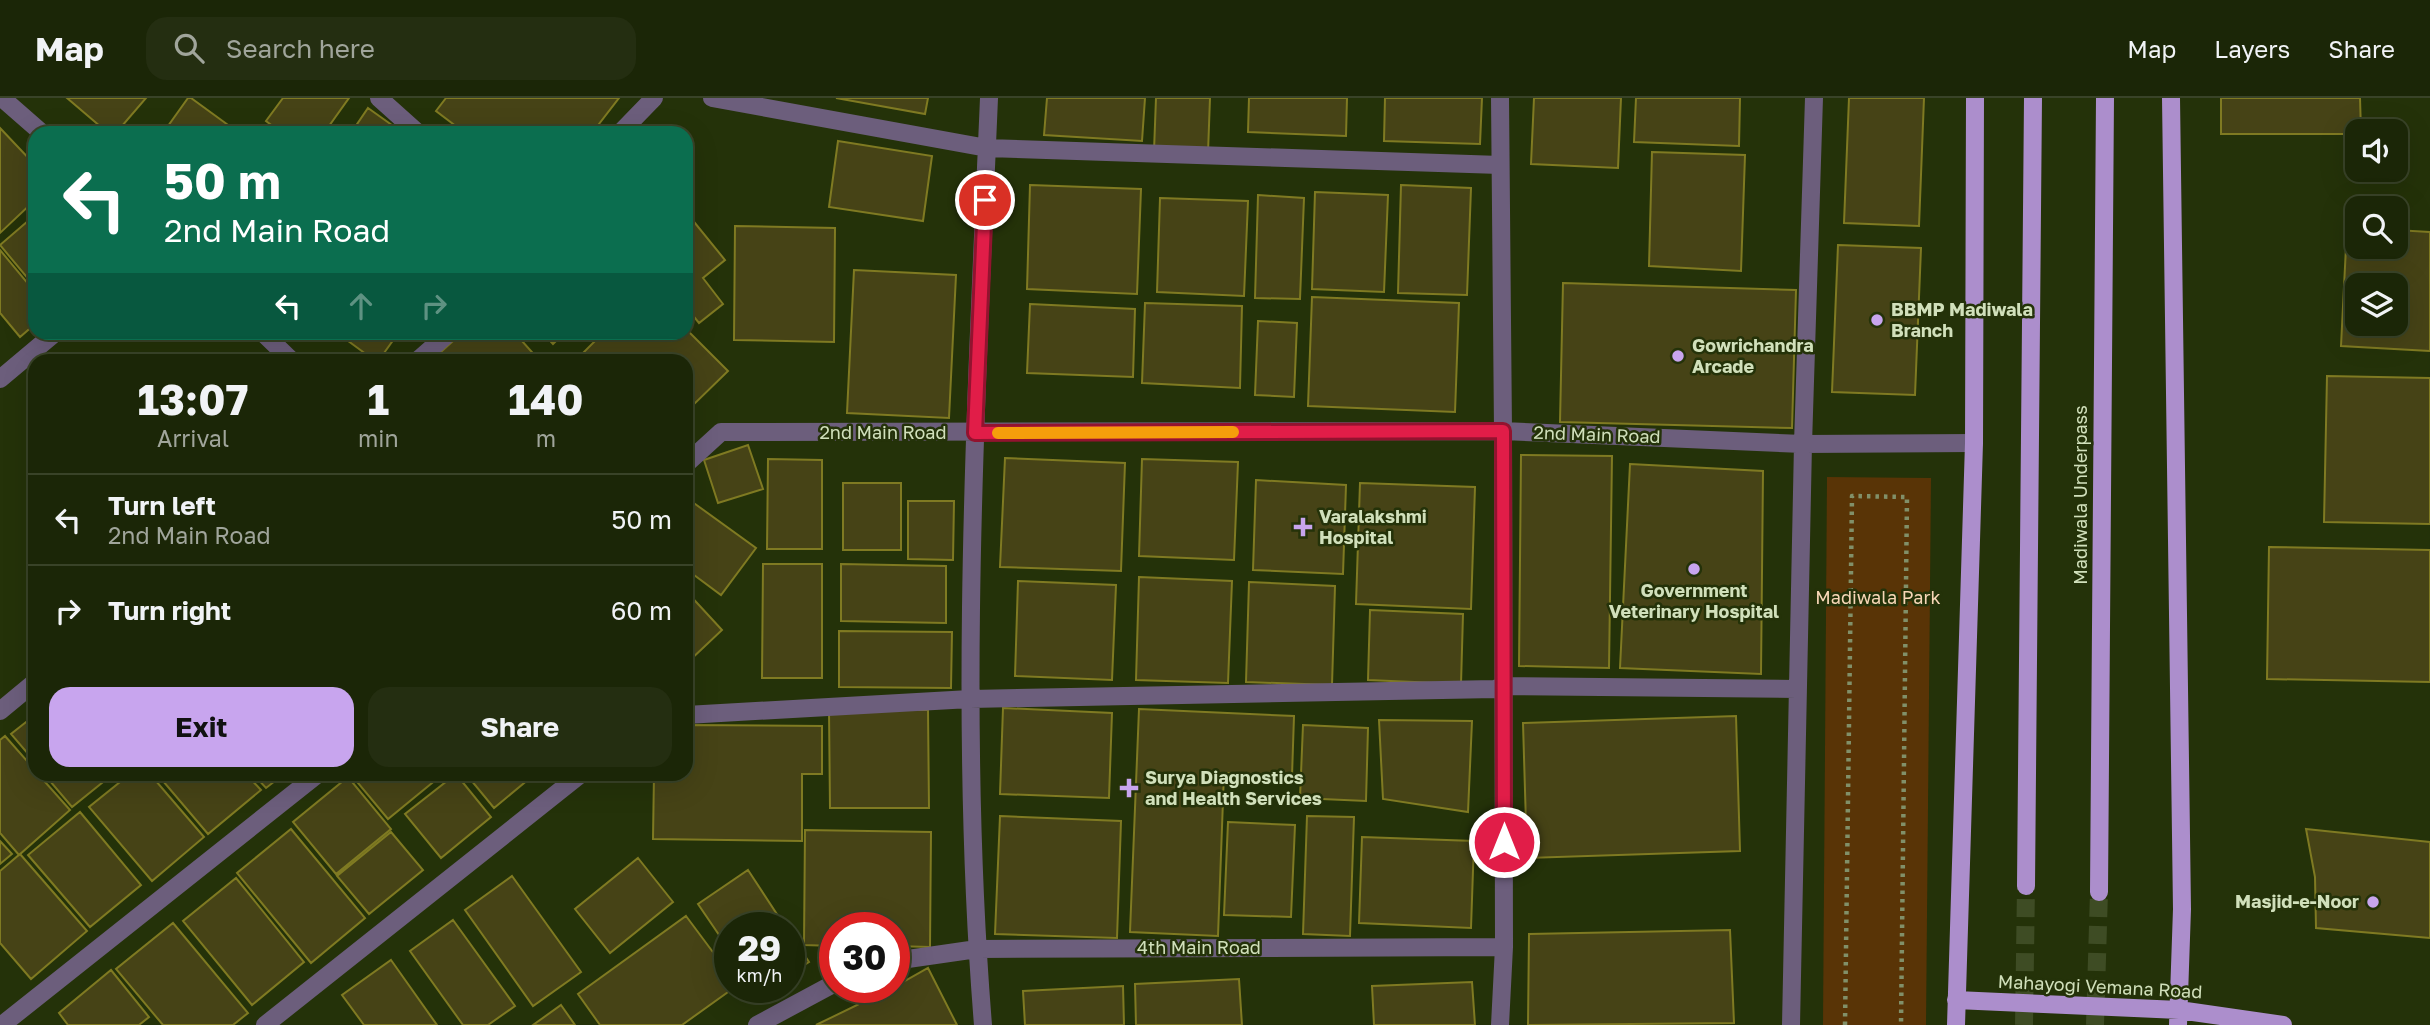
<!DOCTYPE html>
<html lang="en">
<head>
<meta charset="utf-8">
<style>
	body { margin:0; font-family:"Golos Text",sans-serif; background:#242e11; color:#f1f3f6; height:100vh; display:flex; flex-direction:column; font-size:26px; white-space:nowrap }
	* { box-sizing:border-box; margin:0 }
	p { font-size:23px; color:#a0a59b }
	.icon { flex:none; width:38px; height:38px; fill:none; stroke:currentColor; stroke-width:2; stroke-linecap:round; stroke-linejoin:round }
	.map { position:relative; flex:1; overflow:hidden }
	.panel { position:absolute; left:28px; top:256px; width:665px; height:427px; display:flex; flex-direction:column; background:#1b2607; border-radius:21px; box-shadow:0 7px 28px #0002,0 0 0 2px #394328 }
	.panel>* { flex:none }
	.top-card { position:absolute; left:28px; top:28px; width:665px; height:214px; border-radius:21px; box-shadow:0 7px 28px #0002,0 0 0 2px #394328; background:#0b6e4f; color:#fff; overflow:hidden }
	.controls { position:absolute; left:2345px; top:21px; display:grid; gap:14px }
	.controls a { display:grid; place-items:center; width:63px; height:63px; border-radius:14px; background:#1b2607; box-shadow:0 7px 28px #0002,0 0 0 2px #394328; font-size:35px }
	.speed { position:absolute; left:714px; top:814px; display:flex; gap:14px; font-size:35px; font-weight:700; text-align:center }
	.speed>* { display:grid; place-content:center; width:91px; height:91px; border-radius:50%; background:#1b2607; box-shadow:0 7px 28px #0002,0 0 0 2px #394328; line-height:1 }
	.speed small { font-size:18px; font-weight:400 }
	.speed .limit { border:10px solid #d22; background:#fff; color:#111 }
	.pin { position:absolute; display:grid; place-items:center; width:60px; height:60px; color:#fff; margin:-30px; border:4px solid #fff; border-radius:50%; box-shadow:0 2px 7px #0007 }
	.me { position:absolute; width:77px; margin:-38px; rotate:0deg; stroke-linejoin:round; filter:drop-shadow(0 0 5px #0008) }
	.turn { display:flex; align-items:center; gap:24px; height:147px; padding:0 21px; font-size:32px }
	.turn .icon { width:91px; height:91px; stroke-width:2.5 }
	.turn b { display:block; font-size:49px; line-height:60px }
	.lanes { display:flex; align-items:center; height:66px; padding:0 21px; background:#0003; justify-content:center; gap:35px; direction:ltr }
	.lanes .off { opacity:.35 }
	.eta { display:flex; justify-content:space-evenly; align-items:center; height:119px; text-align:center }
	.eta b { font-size:42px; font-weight:700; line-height:49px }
	.action { display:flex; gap:14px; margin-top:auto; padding:14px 21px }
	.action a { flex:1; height:80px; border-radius:21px; background:#c8a5ee; color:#111; font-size:28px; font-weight:700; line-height:80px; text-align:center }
	.action a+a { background:#242e11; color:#f1f3f6 }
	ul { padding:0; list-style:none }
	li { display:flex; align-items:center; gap:21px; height:91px; padding:0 21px; border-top:2px solid #394328 }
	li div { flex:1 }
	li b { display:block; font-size:26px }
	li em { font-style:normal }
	header { display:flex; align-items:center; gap:42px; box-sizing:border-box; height:98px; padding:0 35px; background:#1b2607; border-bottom:2px solid #394328 }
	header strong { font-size:33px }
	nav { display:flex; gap:38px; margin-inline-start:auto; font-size:24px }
	.search { width:490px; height:63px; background:#242e11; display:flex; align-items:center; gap:18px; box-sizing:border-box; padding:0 24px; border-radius:21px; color:#a0a59b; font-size:26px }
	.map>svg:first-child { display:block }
	.green { fill:#593406 }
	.building { fill:#464316; stroke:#7f7a22; stroke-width:2; fill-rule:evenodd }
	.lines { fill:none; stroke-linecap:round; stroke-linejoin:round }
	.primary-tunnel { stroke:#3e4c24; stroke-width:18; stroke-dasharray:18 9; stroke-linecap:butt }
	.path { stroke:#819069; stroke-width:4.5; stroke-dasharray:3.5 5; stroke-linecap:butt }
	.street { stroke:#6c5e7c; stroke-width:18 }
	.primary { stroke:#ac8ecc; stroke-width:18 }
	.route-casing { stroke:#92132f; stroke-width:18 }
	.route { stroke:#e11d48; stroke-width:12 }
	.slow { stroke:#f59e0b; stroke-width:12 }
	.poi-dot { fill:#c8a5ee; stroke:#243209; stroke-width:2.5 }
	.labels { text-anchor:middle; stroke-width:5; stroke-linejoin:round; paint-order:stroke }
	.poi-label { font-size:18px; font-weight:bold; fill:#d1e0bb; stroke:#243209; text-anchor:start }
	.street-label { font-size:18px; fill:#d1e0bb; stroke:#243209 }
	.park-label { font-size:18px; fill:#f7d6b6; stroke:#243209 }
</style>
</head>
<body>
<header>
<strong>Map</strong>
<div class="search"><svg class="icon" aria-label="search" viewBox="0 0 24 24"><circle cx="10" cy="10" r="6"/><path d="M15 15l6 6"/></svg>Search here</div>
<nav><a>Map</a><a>Layers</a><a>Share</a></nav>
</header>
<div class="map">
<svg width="2430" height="927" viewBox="0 0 2430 927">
	<rect width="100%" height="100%" fill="#243209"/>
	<path class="green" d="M 1827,379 L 1931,380 L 1926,927 L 1823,927 Z"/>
	<path class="building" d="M 67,0 L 146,0 L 116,35 L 108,35 Z
		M 188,0 L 191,0 L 239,35 L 163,35 Z
		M 283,0 L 349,0 L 324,35 L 282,35 L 266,23 Z
		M 446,0 L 619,0 L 592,35 L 465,35 L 436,13 Z
		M 836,0 L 928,0 L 925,16 Z
		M 1047,0 L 1145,0 L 1142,43 L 1044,37 Z
		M 1156,0 L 1210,0 L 1208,55 L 1154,53 Z
		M 1249,0 L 1347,0 L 1346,38 L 1248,34 Z
		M 1385,0 L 1482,0 L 1480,46 L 1384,43 Z
		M 1534,0 L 1621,0 L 1618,70 L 1531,66 Z
		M 1636,0 L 1740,0 L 1739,48 L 1634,44 Z
		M 1849,0 L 1924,0 L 1919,128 L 1844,125 Z
		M 2221,0 L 2360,0 L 2361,33 L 2357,33 L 2357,36 L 2221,36 Z
		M 368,10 L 403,35 L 351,35 Z
		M 0,30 L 35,67 L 35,102 L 0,135 Z
		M 838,43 L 932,58 L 923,123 L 829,109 Z
		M 1652,54 L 1745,57 L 1741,173 L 1649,168 Z
		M 1030,87 L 1141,91 L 1137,196 L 1027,191 Z
		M 1401,87 L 1471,90 L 1467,197 L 1398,195 Z
		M 1315,94 L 1388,97 L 1384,194 L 1312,191 Z
		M 1258,97 L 1304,100 L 1300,201 L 1255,200 Z
		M 1160,100 L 1248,103 L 1244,198 L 1157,194 Z
		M 686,114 L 725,162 L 703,180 L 723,206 L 699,225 L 686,209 Z
		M 35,117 L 35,189 L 0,147 Z
		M 735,128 L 835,130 L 834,244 L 734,242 Z
		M 2347,129 L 2357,130 L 2357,149 L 2396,149 L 2396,132 L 2430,134 L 2430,253 L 2341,248 ZM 2357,187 L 2396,187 L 2396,226 L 2357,226 Z
		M 1838,147 L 1921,150 L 1915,297 L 1832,294 Z
		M 0,152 L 35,194 L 35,226 L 20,239 L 0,215 Z
		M 854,172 L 956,177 L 949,320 L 847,315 Z
		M 1563,185 L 1796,192 L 1792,330 L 1560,324 Z
		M 1312,199 L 1459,205 L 1455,314 L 1308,308 Z
		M 1145,205 L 1242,208 L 1240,290 L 1142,285 Z
		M 1030,206 L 1135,211 L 1133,279 L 1027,275 Z
		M 1258,223 L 1297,225 L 1294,299 L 1255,297 Z
		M 686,231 L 728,273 L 686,314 L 686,262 L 576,262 L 604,234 L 686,234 Z
		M 336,234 L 399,234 L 379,262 L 374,262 Z
		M 463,234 L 514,234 L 539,262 L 432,262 Z
		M 542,234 L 565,234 L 553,246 Z
		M 2327,278 L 2430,280 L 2430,426 L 2324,424 Z
		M 748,347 L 763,391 L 718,405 L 704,362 Z
		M 1521,357 L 1612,358 L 1609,570 L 1519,568 Z
		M 1005,360 L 1125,365 L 1121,473 L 1000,469 Z
		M 768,361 L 822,362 L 822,451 L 767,451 Z
		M 1142,361 L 1238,364 L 1234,462 L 1139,458 Z
		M 1630,366 L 1763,373 L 1761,576 L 1620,570 Z
		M 1256,382 L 1346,387 L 1343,476 L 1253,472 Z
		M 843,385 L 901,385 L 901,452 L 843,452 Z
		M 1360,385 L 1475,389 L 1471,511 L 1356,506 Z
		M 691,403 L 756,450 L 721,497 L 686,471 L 686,410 Z
		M 908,403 L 954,403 L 953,462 L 908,461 Z
		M 2269,449 L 2430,452 L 2430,584 L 2267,581 Z
		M 763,466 L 822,466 L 822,580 L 762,580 Z
		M 841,466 L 946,468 L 946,525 L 841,523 Z
		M 1139,479 L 1232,483 L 1228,585 L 1136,582 Z
		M 1018,483 L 1116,487 L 1112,582 L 1015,578 Z
		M 1249,484 L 1335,488 L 1332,587 L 1246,584 Z
		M 686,493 L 722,532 L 688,564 L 686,562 Z
		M 1370,512 L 1463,516 L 1461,586 L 1368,582 Z
		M 839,533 L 952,534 L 951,590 L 839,589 Z
		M 1003,610 L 1112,615 L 1109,700 L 1000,696 Z
		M 1139,611 L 1294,618 L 1292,678 L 1224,675 L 1218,838 L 1130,834 Z
		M 829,612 L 928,612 L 929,710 L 830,710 Z
		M 35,617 L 35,664 L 11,636 Z
		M 1736,618 L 1740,753 L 1527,760 L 1523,625 Z
		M 1379,622 L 1472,623 L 1468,714 L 1383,701 Z
		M 686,627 L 822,628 L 822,676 L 802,676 L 802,743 L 653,741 L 654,676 L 686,676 Z
		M 1303,627 L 1368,630 L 1366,703 L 1300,700 Z
		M 5,638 L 35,672 L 35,676 L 38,676 L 70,712 L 19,757 L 0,735 L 0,642 Z
		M 44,676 L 113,676 L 72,709 Z
		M 130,676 L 150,676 L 204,739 L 152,783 L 89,709 Z
		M 157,676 L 246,676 L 261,692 L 208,736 Z
		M 253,676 L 284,676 L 266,690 Z
		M 357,676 L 443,676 L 388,721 L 353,679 Z
		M 456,676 L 491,719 L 441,760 L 405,716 Z
		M 466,676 L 535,676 L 494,710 Z
		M 348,679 L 391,731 L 336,776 L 293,724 Z
		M 80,714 L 141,787 L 90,829 L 28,757 Z
		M 1000,718 L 1121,723 L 1117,840 L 995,836 Z
		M 1307,718 L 1354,719 L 1350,838 L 1303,836 Z
		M 1228,724 L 1295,727 L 1291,819 L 1224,817 Z
		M 291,731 L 365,820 L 311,865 L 237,775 Z
		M 2306,731 L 2430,744 L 2430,840 L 2316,830 L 2315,779 Z
		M 805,732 L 931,734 L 930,849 L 894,848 L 894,830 L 835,830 L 835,848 L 804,847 Z
		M 391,734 L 423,772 L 369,816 L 337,778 Z
		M 1362,739 L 1474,743 L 1471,830 L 1359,825 Z
		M 0,743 L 12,756 L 0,766 Z
		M 20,756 L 87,833 L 31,881 L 0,845 L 0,773 Z
		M 638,760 L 673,804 L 610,855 L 575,811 Z
		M 748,772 L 786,830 L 730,830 L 730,853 L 698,806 Z
		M 512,778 L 581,874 L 533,908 L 465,812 Z
		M 236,780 L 304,864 L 252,907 L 183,823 Z
		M 686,818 L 730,877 L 730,889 L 735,889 L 682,927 L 600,927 L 578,896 Z
		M 453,822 L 515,908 L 488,927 L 463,927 L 410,853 Z
		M 173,825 L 248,915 L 233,927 L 163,927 L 116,871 Z
		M 1730,832 L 1734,925 L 1528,927 L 1529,836 Z
		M 789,834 L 809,864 L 789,877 Z
		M 391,862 L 437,927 L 364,927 L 342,897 Z
		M 928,870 L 957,927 L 816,927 L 894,889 Z
		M 111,872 L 149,919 L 139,927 L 68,927 L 59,915 Z
		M 1239,881 L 1242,927 L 1136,927 L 1135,886 Z
		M 1472,884 L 1475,927 L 1374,927 L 1372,888 Z
		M 1123,888 L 1124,927 L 1025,927 L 1023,893 Z
		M 561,907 L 575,927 L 533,927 Z"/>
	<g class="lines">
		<path class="primary-tunnel" d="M 2024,927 L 2026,788
			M 2095,927 L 2099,794"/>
		<path class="path" d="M 1845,927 L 1852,398 L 1907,399 L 1901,927"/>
		<path class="street" d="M 2,0 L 42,35
			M 379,0 L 418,35
			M 712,0 L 987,50 L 1500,67
			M 1500,0 L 1503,333 L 1504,849 L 1500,927
			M 620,35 L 654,0
			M 262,234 L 291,262
			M 418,262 L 450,234
			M 0,281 L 56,234
			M 686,366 L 721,334 L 1503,333 L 1803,346 L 1974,345
			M 0,613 L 35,584
			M 686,617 L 970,601 L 1495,591 L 1503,588 L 1797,591
			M 894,863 L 977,851 L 1504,849
			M 2,927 L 318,676
			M 265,927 L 581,676
			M 757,927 L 835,885
			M 983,927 C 958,619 976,308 989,0
			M 1791,927 L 1803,346 L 1814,0"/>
		<path class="primary" d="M 2171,0 L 2182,811 L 2178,927
			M 2026,788 L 2033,0
			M 2099,794 L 2105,0
			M 1956,902 L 2179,912 L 2283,927
			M 1956,927 L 1974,345 L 1975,0"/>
	</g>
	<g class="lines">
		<g class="route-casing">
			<path id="route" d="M 985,102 L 975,335 L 1503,333 L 1504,744"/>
		</g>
		<use href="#route" class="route"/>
		<path class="slow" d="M 998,335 L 1233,334"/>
	</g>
	<g class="poi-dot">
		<circle cx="1877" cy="222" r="7"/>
		<circle cx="1678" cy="258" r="7"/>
		<path d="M1299.5 418.5h7v7h7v7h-7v7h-7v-7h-7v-7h7z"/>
		<circle cx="1694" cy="471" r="7"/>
		<path d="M1125.5 679.5h7v7h7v7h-7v7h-7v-7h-7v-7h7z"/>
		<circle cx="2373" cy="804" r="7"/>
	</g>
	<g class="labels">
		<g class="poi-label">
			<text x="1891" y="218">BBMP Madiwala<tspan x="1891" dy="21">Branch</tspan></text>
			<text x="1692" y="254">Gowrichandra<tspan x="1692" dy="21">Arcade</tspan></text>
			<text x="1319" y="425">Varalakshmi<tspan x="1319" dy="21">Hospital</tspan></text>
			<text x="1694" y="499" text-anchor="middle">Government<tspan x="1694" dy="21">Veterinary Hospital</tspan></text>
			<text x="1145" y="686">Surya Diagnostics<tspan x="1145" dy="21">and Health Services</tspan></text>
			<text x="2359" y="810" text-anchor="end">Masjid-e-Noor</text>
		</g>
		<g class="street-label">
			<text x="883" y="341">2nd Main Road</text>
			<text transform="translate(1597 337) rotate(2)" y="6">2nd Main Road</text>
			<text transform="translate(2081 397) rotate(-90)" y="6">Madiwala Underpass</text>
			<text x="1199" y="856">4th Main Road</text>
			<text transform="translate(2100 889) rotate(3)" y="6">Mahayogi Vemana Road</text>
		</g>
		<g class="park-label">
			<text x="1878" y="506">Madiwala Park</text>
		</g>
	</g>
</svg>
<div class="controls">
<a><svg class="icon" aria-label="sound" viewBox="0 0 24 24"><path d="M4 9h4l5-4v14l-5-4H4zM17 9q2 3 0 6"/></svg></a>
<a><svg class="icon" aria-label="search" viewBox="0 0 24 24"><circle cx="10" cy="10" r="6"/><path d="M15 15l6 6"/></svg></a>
<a><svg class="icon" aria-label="layers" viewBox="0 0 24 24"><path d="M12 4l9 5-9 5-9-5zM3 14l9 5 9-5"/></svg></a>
</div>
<div class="speed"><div>29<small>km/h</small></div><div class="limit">30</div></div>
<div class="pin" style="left:985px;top:102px;background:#d93025"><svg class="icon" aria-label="arrive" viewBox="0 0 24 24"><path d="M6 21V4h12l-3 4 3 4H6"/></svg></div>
<svg class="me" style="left:1504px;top:744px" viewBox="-20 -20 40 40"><circle r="17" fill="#e11d48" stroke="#fff" stroke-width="3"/><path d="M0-11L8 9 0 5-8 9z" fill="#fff"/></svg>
<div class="top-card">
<div class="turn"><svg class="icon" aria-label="left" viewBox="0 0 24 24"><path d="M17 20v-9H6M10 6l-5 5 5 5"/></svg><div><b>50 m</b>2nd Main Road</div></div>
<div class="lanes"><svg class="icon" aria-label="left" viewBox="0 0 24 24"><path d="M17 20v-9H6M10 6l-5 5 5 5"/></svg><svg class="icon off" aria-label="ahead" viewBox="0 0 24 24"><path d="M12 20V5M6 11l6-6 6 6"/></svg><svg class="icon off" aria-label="right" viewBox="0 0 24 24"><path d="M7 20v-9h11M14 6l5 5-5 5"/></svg></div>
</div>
<section class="panel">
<div class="eta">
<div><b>13:07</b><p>Arrival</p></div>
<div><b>1</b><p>min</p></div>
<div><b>140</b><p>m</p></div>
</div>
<ul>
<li><svg class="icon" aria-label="left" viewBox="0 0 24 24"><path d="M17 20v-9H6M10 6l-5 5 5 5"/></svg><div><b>Turn left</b><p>2nd Main Road</p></div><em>50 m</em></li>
<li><svg class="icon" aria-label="right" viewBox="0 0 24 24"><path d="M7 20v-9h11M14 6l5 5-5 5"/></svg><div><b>Turn right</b></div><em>60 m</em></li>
</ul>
<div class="action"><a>Exit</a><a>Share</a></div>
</section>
</div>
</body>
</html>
